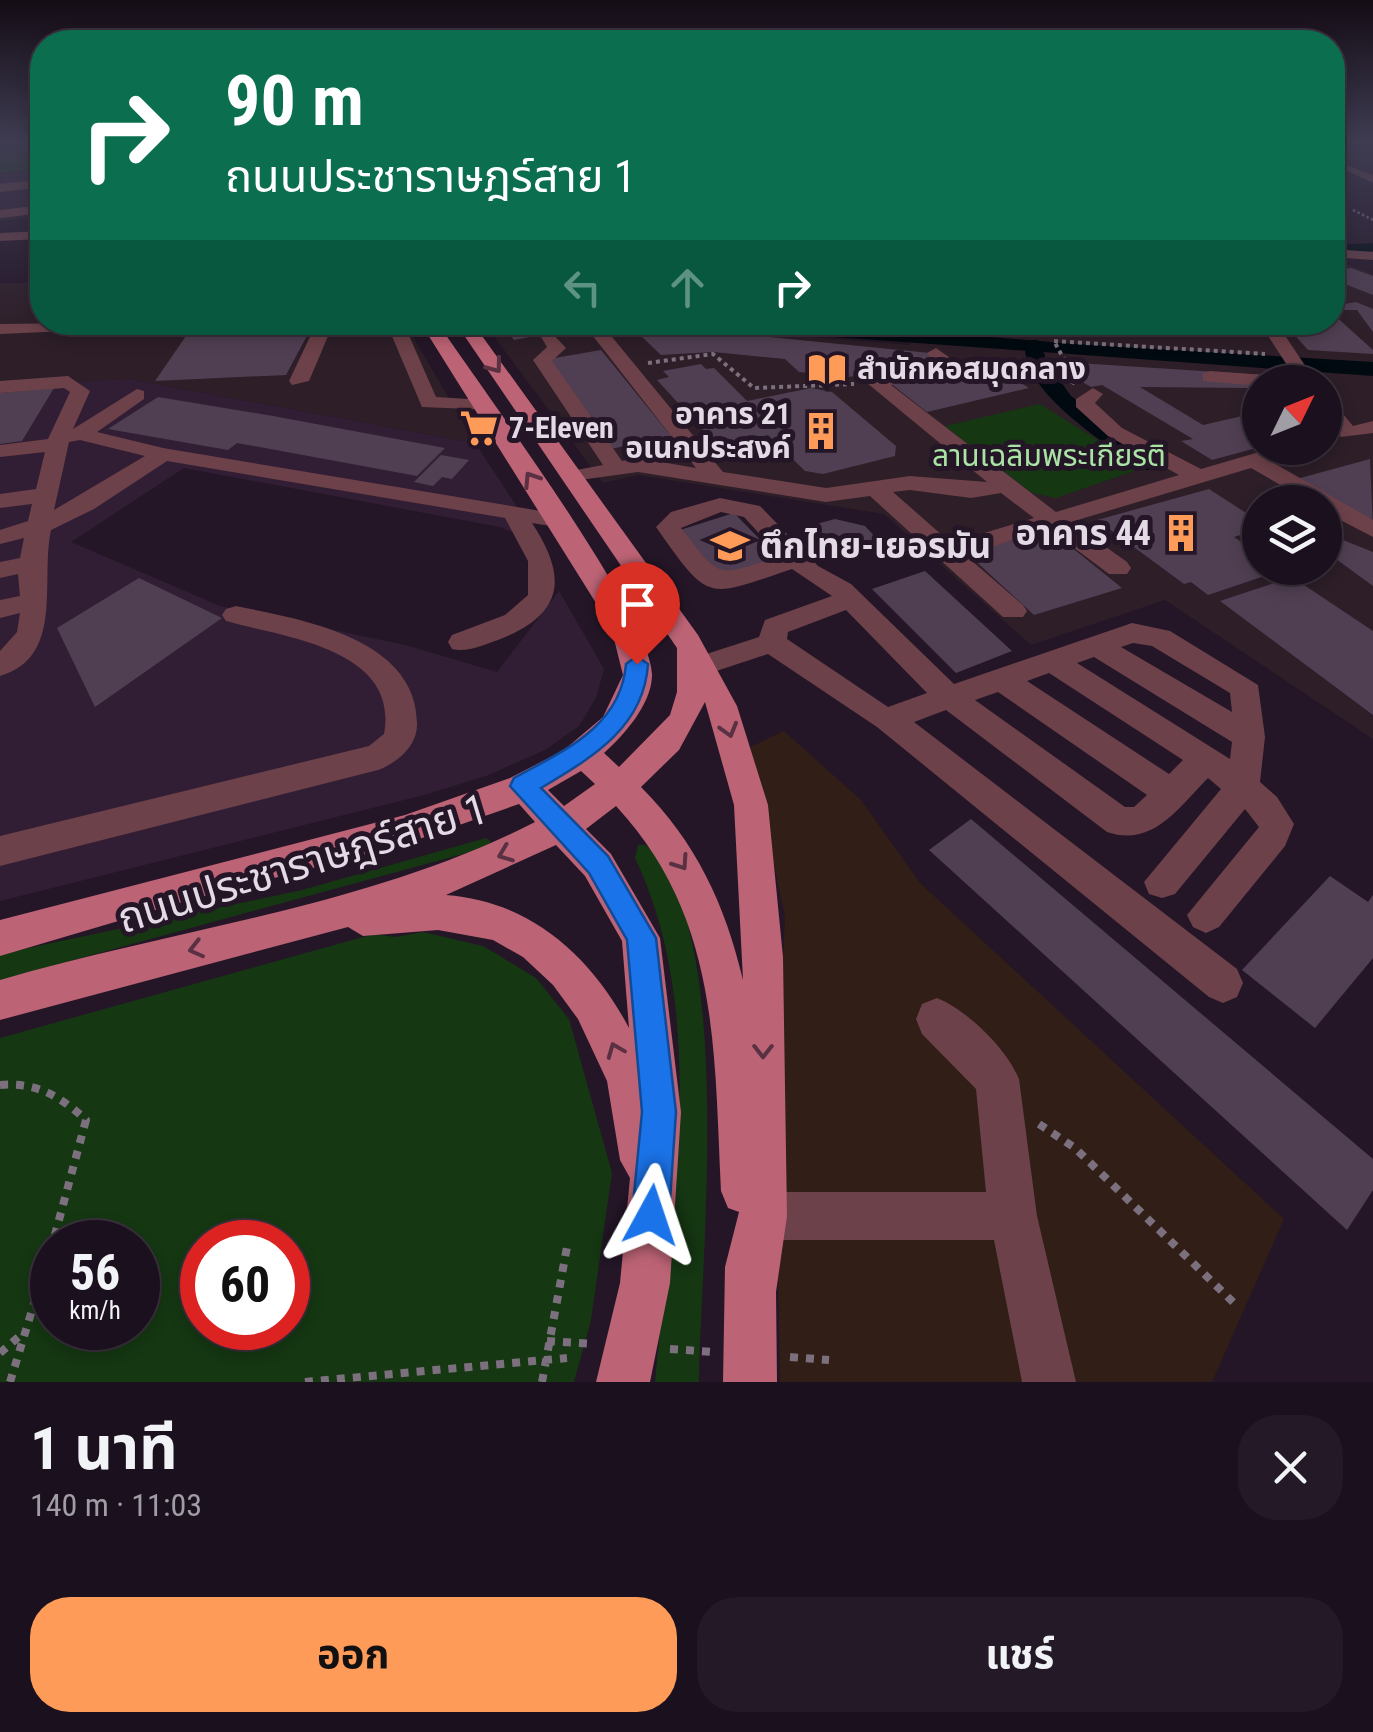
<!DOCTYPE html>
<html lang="th">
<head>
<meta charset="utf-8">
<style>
	body { margin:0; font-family:"Roboto Condensed","Noto Sans Thai",sans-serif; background:#241926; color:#f1f3f6; height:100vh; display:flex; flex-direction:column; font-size:38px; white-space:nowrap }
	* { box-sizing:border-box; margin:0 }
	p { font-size:32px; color:#a09da4 }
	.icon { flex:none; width:55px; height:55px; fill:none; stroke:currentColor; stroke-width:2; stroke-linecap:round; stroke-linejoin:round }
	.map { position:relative; height:1382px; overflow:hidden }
	.drawer { display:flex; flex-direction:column; background:#1b101d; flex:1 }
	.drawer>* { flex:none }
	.guide { position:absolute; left:30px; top:30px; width:1315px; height:305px; border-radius:40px; box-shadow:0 5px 15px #0003,0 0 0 2px #39303b; background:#0b6e4f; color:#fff; overflow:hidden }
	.needle { width:65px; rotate:47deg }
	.controls { position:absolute; left:1242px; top:365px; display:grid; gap:20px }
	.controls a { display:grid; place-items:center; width:100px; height:100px; border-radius:50%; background:#1b101d; box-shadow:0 5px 15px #0003,0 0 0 2px #39303b; font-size:50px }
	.speed { position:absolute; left:30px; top:1220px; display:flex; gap:20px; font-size:50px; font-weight:700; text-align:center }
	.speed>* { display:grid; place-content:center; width:130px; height:130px; border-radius:50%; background:#1b101d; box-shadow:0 5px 15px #0003,0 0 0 2px #39303b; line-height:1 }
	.speed small { font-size:25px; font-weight:400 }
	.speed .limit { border:15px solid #d22; background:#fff; color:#111 }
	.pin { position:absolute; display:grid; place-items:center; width:85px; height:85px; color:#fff; margin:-102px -42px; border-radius:50% 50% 50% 0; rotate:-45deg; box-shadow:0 0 10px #0007 }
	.pin .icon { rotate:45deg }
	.me { position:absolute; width:110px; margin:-55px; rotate:5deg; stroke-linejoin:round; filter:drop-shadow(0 0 8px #0008) }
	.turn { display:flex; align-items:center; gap:35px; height:210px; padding:0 30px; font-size:45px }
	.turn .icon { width:130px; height:130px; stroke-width:2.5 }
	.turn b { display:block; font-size:70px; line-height:85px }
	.lanes { display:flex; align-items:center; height:95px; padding:0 30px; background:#0003; justify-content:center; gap:50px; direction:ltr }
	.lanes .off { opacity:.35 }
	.round { display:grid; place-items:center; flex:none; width:105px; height:105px; border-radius:40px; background:#241926 }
	.overview { display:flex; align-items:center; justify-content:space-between; height:170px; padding:0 30px }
	h1 { font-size:60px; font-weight:700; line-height:75px }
	.button { display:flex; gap:20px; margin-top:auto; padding:20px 30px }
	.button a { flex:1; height:115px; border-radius:40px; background:#fe9b58; color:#111; font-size:40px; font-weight:700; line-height:115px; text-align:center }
	.button a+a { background:#241926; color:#f1f3f6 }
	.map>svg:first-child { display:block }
	.commercial { fill:#301e17 }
	.built { fill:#311e34 }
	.education { fill:#2d1e28; fill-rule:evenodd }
	.green { fill:#153712; fill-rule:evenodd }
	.water { fill:#000a10 }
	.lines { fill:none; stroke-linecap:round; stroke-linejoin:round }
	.canal { fill:#000a10; fill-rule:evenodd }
	.building { fill:#503f52 }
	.path-far2 { stroke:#7c707e; stroke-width:2.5; stroke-dasharray:2.5 2.5; stroke-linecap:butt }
	.path-far1 { stroke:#7c707e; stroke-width:4; stroke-dasharray:4 4; stroke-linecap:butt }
	.path { stroke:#7c707e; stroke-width:8; stroke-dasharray:8 8; stroke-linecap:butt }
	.minor { fill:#6c4149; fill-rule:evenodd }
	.major { fill:#bc6375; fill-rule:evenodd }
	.oneway { stroke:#593142 }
	.route { fill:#1a73e8; stroke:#114b97; stroke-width:2.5 }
	.labels { text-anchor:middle; stroke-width:10; stroke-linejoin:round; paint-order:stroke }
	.far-poi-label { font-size:30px; font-weight:bold; fill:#e4dae5; stroke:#241627; text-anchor:start }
	.far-park-label { font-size:30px; fill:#aae4a4; stroke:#241627 }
	.poi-label { font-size:35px; font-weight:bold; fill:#e4dae5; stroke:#241627; text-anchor:end }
	.near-street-label { font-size:42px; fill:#e4dae5; stroke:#241627 }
</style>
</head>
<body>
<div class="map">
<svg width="1373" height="1382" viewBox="0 0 1373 1382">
	<rect width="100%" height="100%" fill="#241627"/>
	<path class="commercial" d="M 784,731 L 861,800 L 920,883 L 1284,1219 L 1212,1382 L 780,1382 L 775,1109 L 785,917 L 750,747 Z"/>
	<path class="built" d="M 42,170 L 42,215 L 0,221 L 0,174 Z
		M 77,379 L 129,379 L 475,443 L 543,546 L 500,527 L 184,468 L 71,542 L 220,606 L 405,645 L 497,672 L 559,591 L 604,669 L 596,698 L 579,726 L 545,750 L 486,776 L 424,795 L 0,901 L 0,387 Z"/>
	<path class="education" d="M 1333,259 L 1373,274 L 1373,739 L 1165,600 L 1031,645 L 884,514 L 638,475 L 603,483 L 484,323 L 642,323 L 910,345 L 903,327 L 909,323 L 1332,322 ZM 1260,382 L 1325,382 L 1325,448 L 1260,448 ZM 1260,502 L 1325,502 L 1325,568 L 1260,568 Z
		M 0,283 L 42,283 L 42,322 L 405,323 L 475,443 L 129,379 L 0,386 Z"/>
	<path class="green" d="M 0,142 L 42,142 L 42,168 L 0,173 Z
		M 1040,404 L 1143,468 L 1056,498 L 1032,493 L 945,426 Z
		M 486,838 L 491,841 L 485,848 L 0,980 L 0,954 L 302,890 Z
		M 638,845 L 646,845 C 737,924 700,1263 699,1382 L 655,1382 C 670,1212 711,1018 635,858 Z
		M 423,932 L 483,946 L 495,953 L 536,978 L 569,1019 L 612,1173 L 591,1320 L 574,1382 L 0,1382 L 0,1038 L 374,934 L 395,937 ZM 52,1242 L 138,1242 L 138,1328 L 52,1328 ZM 202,1242 L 288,1242 L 288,1328 L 202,1328 Z"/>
	<path class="water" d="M 820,322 L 1062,343 L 1373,362 L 1373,376 L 642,323 Z"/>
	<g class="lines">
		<path class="canal" d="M 1373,243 L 1373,251 L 1332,253 L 1332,245 Z
			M 1026,340 L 1038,340 L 1049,365 L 1071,396 L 1159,460 L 1159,470 L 1143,470 C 1109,446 1015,389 1026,340 Z"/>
	</g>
	<path class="building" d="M 1351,268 L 1373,276 L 1373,295 L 1332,279 L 1332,271 Z
		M 1356,302 L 1373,309 L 1373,332 L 1357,310 L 1332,310 L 1332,306 Z
		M 1332,313 L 1373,350 L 1373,354 L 1308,350 L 1283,322 L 1332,322 Z
		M 500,322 L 542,322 L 551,333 L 514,340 Z
		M 1000,322 L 1034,322 L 1039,333 L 1004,331 Z
		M 651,325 L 930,353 L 931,367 L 848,377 L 799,372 L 785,359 L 713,352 L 661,355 L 641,336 Z
		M 310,330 L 286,375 L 155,381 L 186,336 Z
		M 601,350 L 671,436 L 611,449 L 549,359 Z
		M 988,362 L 1029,388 L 927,412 L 890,383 Z
		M 1078,363 L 1279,376 L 1284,382 L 1260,382 L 1260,399 L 1251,388 L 1140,387 L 1203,425 L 1260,412 L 1260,447 L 1212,460 L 1181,441 L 1193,439 L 1102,385 L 1091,387 L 1071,375 L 1082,373 L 1068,365 Z
		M 701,364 L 706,369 L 714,368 L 747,401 L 811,388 L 832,392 L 896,446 L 895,456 L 823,474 L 805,471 L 768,435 L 729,444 L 721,436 L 710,438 L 657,380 L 669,377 L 663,371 Z
		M 54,388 L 22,441 L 0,444 L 0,393 Z
		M 158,397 L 273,416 L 445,448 L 417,476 L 237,443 L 228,450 L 108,429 Z
		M 441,455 L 469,460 L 452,479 L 442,477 L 433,486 L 414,482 Z
		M 1370,459 L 1373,528 L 1293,480 Z
		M 1209,489 L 1260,522 L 1260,529 L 1234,537 L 1260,555 L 1260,568 L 1288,568 L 1208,595 L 1191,582 L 1184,584 L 1097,520 Z
		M 734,513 L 783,563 L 726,582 L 680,530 Z
		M 835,519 L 865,526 L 879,541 L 837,554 L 809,526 Z
		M 1050,530 L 1122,588 L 1034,615 L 967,553 Z
		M 1328,534 L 1373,552 L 1373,586 L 1325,551 Z
		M 925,571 L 1012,651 L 956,673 L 872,589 Z
		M 1292,577 L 1373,631 L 1373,715 L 1220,601 Z
		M 139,578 L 222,618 L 95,707 L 57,628 Z
		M 971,819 L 1373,1159 L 1373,1190 L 1347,1230 L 929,850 Z
		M 1330,876 L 1368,902 L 1373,895 L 1373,958 L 1315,1028 L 1242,970 Z"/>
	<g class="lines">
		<path class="path-far2" d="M 1353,210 L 1373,220"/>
		<path class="path-far1" d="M 1054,341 L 1265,354
			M 648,363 L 713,354 L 754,388 L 854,384
			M 964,363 L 1066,363 L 1054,341
			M 1044,365 L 1077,385"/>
		<path class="path" d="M 0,1085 C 36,1082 60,1096 86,1120 L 53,1242
			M 1039,1124 L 1075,1148 L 1234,1303
			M 547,1341 L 594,1344
			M 670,1349 L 714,1352
			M 0,1353 L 22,1334
			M 790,1357 L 829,1360
			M 10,1382 L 52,1245
			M 305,1382 L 567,1358
			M 542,1382 L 567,1247"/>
		<path class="minor" d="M 1335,161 L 1373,175 L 1373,183 L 1335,165 Z
			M 42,179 L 42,187 L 0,192 L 0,184 Z
			M 1332,197 L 1342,200 L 1342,206 L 1332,206 Z
			M 42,205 L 42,213 L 0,218 L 0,210 Z
			M 42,231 L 42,239 L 0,241 L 0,233 Z
			M 1332,249 L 1373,252 L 1373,260 L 1332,257 Z
			M 165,322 L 157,327 L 0,334 L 0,324 Z
			M 317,322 L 334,322 L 309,381 L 292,385 L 289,381 Z
			M 386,322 L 403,322 L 436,397 L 485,400 L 492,402 L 492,410 L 422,407 Z
			M 1259,322 L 1276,322 L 1316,382 L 1298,382 Z
			M 549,330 L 566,348 L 552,361 L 622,461 L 638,458 L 696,468 L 593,336 L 602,331 L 608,332 L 723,472 L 826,488 L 910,476 L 987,482 L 867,383 L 934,362 L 927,353 L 936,348 L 953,360 L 953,368 L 891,385 L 1056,512 L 1179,475 L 1108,436 L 1076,407 L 1076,399 L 1093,388 L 1103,394 L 1095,403 L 1122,428 L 1201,469 L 1273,448 L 1304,448 L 1302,453 L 1272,462 L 1373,520 L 1373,537 L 1325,512 L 1325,502 L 1310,502 L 1251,468 L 1071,522 L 1127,562 L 1131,568 L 1127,574 L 1109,574 L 1049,529 L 965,555 L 1023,605 L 1027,611 L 1023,617 L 1003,617 L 870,496 L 826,502 L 638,472 L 566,482 L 566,472 L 603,465 L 533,360 L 547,347 L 540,335 ZM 910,490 L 971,498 L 1001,493 L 1034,518 L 951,543 L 893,492 Z
			M 1210,371 L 1280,376 L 1290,382 L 1260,382 L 1260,386 L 1203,381 L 1203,373 Z
			M 68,376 L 90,391 L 73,429 L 137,389 L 144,391 L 144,399 L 97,432 L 163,448 L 565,515 L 569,520 L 557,527 L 532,523 C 569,579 563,615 498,640 C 483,645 467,653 452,649 L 448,642 L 452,635 L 505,615 L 528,595 L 528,561 L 505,518 L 167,461 L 94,509 L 51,530 C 40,581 65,657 0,676 L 0,651 L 17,632 L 20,613 L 0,618 L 0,600 L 20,596 L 18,574 L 0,578 L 0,562 L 20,558 L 24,538 L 0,544 L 0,530 L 28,521 L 32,504 L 0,508 L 0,494 L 36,489 L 45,452 L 0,457 L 0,445 L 48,439 L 70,392 L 64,388 L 0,393 L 0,381 ZM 80,440 L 145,456 L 54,510 L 69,442 Z
			M 1325,399 L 1332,401 L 1353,426 L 1373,421 L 1373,433 L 1341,437 L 1325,418 Z
			M 720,498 L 760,506 L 818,566 L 851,584 L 954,684 L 1132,623 L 1170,631 L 1258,685 L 1265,737 L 1260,782 L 1277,797 L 1294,824 L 1285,846 L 1219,927 L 1206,933 L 1193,927 L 1187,915 L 1259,827 L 1245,809 L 1175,894 L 1162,898 L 1149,894 L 1144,882 L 1221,789 L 1208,778 C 1179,807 1153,848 1107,832 L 946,710 L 914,722 L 1237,969 L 1243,983 L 1237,997 L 1223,1003 L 1209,997 L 877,727 L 768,654 L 701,676 L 691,673 L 686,666 L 691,659 L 759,637 L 765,620 L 832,596 L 792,569 C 706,598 710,604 656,527 L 671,512 ZM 721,512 L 744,517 L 780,556 C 716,576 723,582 681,528 ZM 846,610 L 927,693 L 888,707 L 787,639 L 788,632 ZM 1133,643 L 1152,646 L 1230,693 L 1232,712 L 1121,647 ZM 1094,657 L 1232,742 L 1230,759 L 1077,663 ZM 1049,673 L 1183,760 L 1169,774 L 1027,681 ZM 998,692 L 1147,795 L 1134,807 L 1125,807 L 975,700 Z
			M 236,606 C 299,619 419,637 417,726 C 416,747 397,763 378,770 L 0,866 L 0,836 L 369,746 L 384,734 C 400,648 282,637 226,621 L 222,615 L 226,609 Z
			M 937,998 C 967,1010 1007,1049 1019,1079 L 1037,1216 L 1076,1382 L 1022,1382 L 994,1240 L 763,1240 L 746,1233 L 739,1216 L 746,1199 L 763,1192 L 986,1192 L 976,1089 L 922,1034 L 916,1019 L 922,1004 Z"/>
		<path class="major" d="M 420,322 L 437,322 C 477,382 655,621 652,676 C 651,705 624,735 604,753 L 619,767 L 670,715 L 677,692 L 677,648 L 455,322 L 472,322 L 698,635 L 737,706 L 768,805 L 783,957 L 787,1216 L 776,1292 L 777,1382 L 723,1382 L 725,1267 L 739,1212 L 728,1208 L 721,1191 C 714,1048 719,917 616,806 L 586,829 L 611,854 L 660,938 L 681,1112 L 670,1283 L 650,1382 L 596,1382 L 620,1283 L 630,1178 L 620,1160 L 607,1081 L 578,1019 L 553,985 L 523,957 L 493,940 L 438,930 L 363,936 L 348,927 L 0,1020 L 0,980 C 178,928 369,907 535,822 L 519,804 L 405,844 L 186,901 L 0,956 L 0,920 L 405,815 L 510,778 L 564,750 L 603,717 L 623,675 L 611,627 ZM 705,702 L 734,805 L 743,980 C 725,904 696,842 641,787 L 679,750 ZM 581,771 L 595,784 L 564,806 L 548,790 ZM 556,845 L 585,876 L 622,941 L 629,1028 C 591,956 530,901 446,895 Z"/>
	</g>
	<defs><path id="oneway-chevron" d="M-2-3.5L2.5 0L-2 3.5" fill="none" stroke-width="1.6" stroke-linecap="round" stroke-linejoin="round" transform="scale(2.5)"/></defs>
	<g class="oneway">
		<use href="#oneway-chevron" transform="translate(495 366) rotate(53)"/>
		<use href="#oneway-chevron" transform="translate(531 479) rotate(-123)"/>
		<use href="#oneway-chevron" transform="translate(729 730) rotate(74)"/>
		<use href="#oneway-chevron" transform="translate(505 854) rotate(159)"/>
		<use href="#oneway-chevron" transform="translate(681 863) rotate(56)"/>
		<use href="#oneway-chevron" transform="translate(196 949) rotate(166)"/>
		<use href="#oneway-chevron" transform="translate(615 1050) rotate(-112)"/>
		<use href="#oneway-chevron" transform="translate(763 1051) rotate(90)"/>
	</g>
	<linearGradient id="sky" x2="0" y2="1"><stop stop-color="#140c15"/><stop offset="0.42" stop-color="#3f3c52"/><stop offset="1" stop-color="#3f3c52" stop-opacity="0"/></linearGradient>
	<rect width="1373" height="336" fill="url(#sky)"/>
	<path class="route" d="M 637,656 L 648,664 C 644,728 591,758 541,788 L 608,856 L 656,938 L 676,1112 L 669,1215 L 664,1228 L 651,1233 L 638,1228 L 632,1215 L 642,1112 L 627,940 L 589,873 L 510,786 L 514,778 C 563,751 621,727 626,664 Z"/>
	<defs>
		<g id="library-bare" transform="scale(3)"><path d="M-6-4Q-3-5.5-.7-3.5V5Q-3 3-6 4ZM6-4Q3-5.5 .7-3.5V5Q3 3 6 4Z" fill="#fe9b58" stroke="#241627" stroke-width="2.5" paint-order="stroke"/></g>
		<g id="supermarket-bare" transform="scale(3)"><path d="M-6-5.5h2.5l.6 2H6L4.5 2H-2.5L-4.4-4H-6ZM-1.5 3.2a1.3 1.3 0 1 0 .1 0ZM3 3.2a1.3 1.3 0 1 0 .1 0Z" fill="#fe9b58" stroke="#241627" stroke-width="2.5" paint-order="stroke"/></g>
		<g id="building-bare" transform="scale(3)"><path d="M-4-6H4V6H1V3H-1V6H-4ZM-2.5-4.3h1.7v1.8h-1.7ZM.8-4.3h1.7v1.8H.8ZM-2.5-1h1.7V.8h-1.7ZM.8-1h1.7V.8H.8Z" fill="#fe9b58" stroke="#241627" stroke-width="2.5" paint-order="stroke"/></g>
		<g id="university-bare" transform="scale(3)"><path d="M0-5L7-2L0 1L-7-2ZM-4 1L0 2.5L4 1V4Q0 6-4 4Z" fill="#fe9b58" stroke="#241627" stroke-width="2.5" paint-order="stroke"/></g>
	</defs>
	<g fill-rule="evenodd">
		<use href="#library-bare" x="827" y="369"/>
		<use href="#supermarket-bare" x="479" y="428"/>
		<use href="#building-bare" x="821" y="431"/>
		<use href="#building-bare" x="1181" y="533"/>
		<use href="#university-bare" x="730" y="546"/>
	</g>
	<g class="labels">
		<g class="far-poi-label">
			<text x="857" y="379">สำนักหอสมุดกลาง</text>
			<text x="791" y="424" text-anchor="end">อาคาร 21<tspan x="791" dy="34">อเนกประสงค์</tspan></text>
			<text x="509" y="438">7-Eleven</text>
		</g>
		<g class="far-park-label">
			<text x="1049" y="466">ลานเฉลิมพระเกียรติ</text>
		</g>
		<g class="poi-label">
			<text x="1151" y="545">อาคาร 44</text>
			<text x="760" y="558" text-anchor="start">ตึกไทย-เยอรมัน</text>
		</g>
		<g class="near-street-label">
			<text transform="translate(302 863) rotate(-17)" y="15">ถนนประชาราษฎร์สาย 1</text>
		</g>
	</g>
</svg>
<div class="controls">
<a><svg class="needle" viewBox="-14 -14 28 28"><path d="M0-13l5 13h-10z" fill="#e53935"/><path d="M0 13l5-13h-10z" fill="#a09da4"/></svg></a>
<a><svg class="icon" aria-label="layers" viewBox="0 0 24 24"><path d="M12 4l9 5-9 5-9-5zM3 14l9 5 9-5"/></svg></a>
</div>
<div class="speed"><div>56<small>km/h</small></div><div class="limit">60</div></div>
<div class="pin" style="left:637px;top:664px;background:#d93025"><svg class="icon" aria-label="arrive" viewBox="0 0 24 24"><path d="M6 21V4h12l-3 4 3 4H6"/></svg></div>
<svg class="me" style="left:651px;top:1215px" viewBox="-20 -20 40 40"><path d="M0-17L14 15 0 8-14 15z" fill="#1a73e8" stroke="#fff" stroke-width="4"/></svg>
<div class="guide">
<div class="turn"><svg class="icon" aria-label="right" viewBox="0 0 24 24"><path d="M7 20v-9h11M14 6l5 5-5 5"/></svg><div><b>90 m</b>ถนนประชาราษฎร์สาย 1</div></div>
<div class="lanes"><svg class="icon off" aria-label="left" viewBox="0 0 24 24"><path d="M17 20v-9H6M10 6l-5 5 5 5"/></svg><svg class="icon off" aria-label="ahead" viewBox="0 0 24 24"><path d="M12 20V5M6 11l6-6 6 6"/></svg><svg class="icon" aria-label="right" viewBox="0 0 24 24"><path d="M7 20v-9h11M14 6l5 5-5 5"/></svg></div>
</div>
</div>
<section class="drawer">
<div class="overview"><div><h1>1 นาที</h1><p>140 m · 11:03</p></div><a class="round"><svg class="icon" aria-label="close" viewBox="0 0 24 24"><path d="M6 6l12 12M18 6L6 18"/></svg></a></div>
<div class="button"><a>ออก</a><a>แชร์</a></div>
</section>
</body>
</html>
